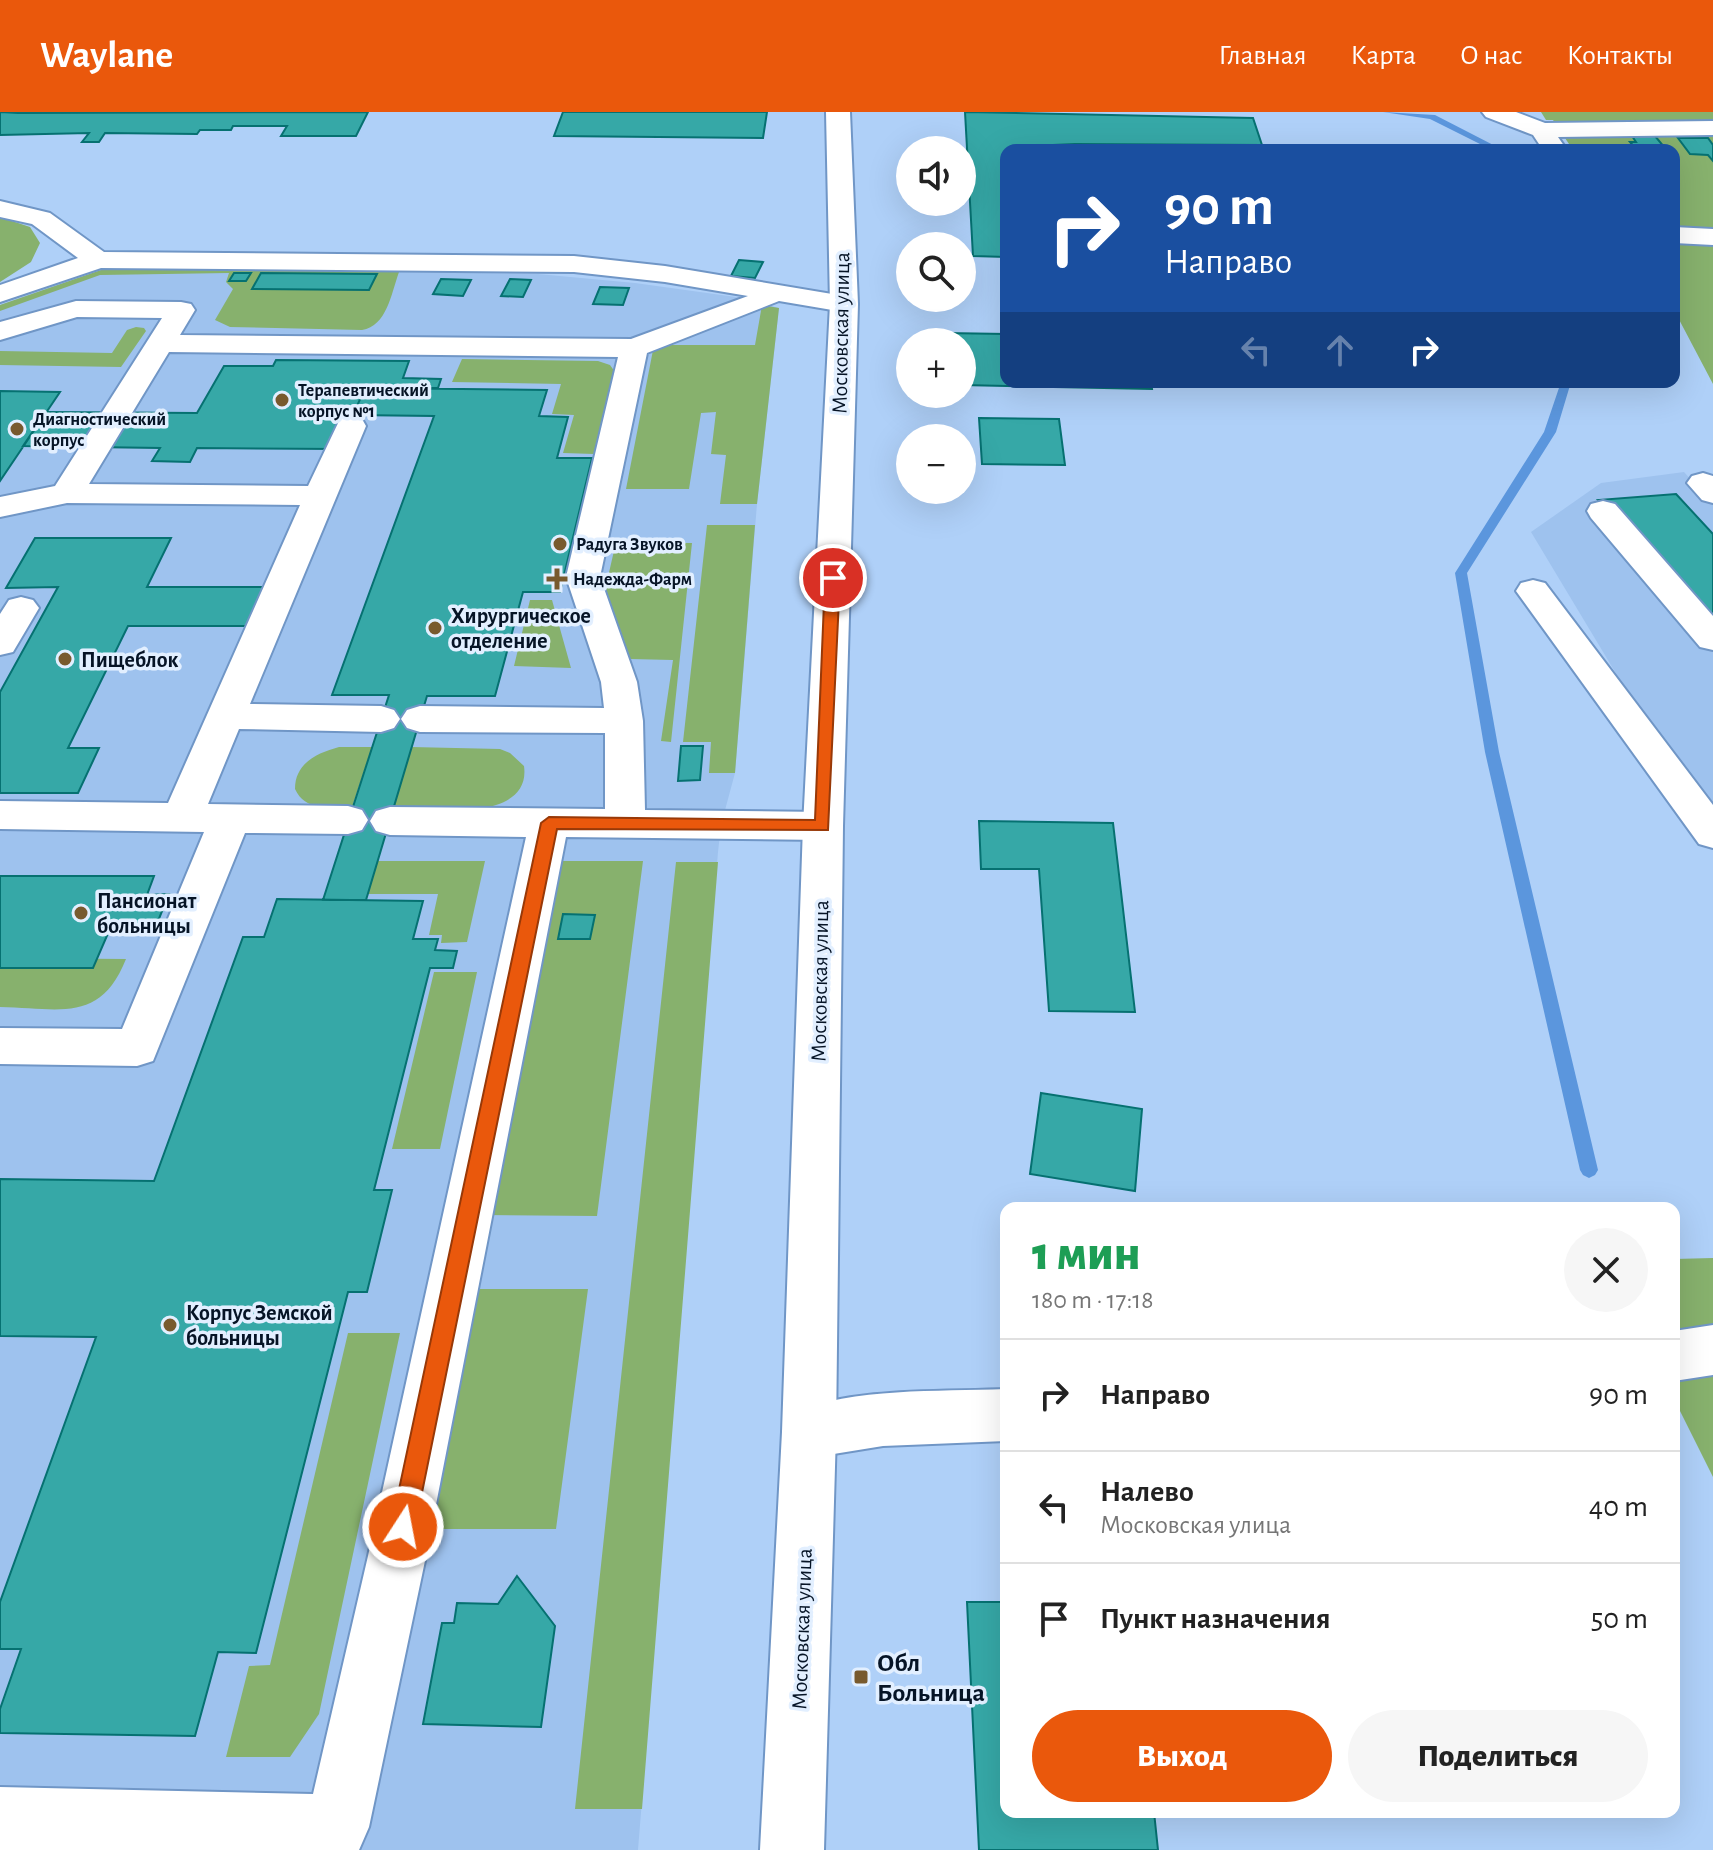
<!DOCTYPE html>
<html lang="ru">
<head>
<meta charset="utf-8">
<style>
	body { margin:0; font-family:"Alegreya Sans",sans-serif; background:#f6f6f6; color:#222; height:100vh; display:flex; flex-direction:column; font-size:30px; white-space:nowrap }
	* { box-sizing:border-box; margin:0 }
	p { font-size:26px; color:#767676 }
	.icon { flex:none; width:44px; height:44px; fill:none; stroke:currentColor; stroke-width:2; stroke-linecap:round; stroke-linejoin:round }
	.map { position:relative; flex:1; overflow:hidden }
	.drawer { position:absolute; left:1000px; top:1090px; width:680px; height:616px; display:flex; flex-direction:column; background:#fff; border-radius:16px; box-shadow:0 8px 32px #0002 }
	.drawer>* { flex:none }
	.top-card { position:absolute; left:1000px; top:32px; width:680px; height:244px; border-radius:16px; box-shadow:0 8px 32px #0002; background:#1a4fa0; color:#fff; overflow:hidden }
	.buttons { position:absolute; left:896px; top:24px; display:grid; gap:16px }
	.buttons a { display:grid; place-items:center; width:80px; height:80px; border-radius:50%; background:#fff; box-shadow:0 8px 32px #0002; font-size:40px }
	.pin { position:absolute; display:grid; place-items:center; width:68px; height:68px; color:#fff; margin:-34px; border:4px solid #fff; border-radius:50%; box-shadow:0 2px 8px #0007 }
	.me { position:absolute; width:88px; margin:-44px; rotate:11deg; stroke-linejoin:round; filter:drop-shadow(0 0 6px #0008) }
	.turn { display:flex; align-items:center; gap:28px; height:168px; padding:0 32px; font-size:36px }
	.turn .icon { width:104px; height:104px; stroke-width:2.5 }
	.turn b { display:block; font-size:56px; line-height:68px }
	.lanes { display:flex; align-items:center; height:76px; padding:0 32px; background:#0003; justify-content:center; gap:40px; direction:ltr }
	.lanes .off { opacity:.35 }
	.round { display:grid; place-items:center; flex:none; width:84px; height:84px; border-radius:42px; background:#f6f6f6 }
	.overview { display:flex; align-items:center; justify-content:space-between; height:136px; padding:0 32px }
	h1 { font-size:48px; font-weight:800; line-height:60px; color:#1e9e55 }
	.primary-button { display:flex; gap:16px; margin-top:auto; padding:16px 32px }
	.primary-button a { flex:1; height:92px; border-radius:48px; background:#ea580c; color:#fff; font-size:32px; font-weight:800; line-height:92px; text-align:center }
	.primary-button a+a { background:#f6f6f6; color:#222 }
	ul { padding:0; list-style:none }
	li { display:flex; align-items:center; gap:24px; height:112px; padding:0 32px; border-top:2px solid #e0e0e0 }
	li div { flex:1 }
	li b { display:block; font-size:30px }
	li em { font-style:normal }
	header { display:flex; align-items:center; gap:48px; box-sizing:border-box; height:112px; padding:0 40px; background:#ea580c; color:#fff }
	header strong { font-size:38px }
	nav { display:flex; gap:44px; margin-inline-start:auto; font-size:28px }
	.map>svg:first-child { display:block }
	.built { fill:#9ec2ee }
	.green { fill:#87b16d; fill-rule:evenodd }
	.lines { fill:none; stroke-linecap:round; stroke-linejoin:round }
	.stream { fill:#5b96dd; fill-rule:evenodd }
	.building { fill:#36a8a7; stroke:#067171; stroke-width:2 }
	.minor-casing { stroke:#7096c6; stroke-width:4 }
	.major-casing { stroke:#7096c6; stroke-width:4 }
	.minor { fill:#fff; fill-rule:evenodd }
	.major { fill:#fff; fill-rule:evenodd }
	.route { fill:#ea580c; stroke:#983908; stroke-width:2 }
	.poi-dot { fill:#785a2e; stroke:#e2efff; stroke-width:3 }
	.labels { text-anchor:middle; stroke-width:7; stroke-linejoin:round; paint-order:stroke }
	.far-poi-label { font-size:18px; font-weight:bold; fill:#061426; stroke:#e2efff; text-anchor:start }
	.street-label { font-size:22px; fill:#061426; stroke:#e2efff }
	.poi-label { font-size:22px; font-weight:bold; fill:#061426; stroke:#e2efff; text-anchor:start }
	.near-poi-label { font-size:26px; font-weight:bold; fill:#061426; stroke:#e2efff; text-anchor:start }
</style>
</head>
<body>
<header>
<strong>Waylane</strong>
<nav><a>Главная</a><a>Карта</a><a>О нас</a><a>Контакты</a></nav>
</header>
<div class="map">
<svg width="1713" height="1738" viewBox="0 0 1713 1738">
	<rect width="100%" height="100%" fill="#afd0f8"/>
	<path class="built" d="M 246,154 L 244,158 L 538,162 L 635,171 L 743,186 L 779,196 L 757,392 L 735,661 L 721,713 L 718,740 L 638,1738 L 0,1738 L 0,193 L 101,158 Z
		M 1684,360 L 1701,379 L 1713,377 L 1713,723 L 1531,420 L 1601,371 Z"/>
	<path class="green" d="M 1541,0 L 1713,0 L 1713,272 L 1674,198 L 1674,38 L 1573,38 L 1553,8 L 1546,8 Z
		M 0,105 L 30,115 L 40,131 L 31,150 L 0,170 Z
		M 246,154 L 244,158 L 399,160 C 391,182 387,214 362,218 L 230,215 L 215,208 L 233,177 L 226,170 L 229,161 L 100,163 L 0,199 L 0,193 L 101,158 Z
		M 762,193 L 779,196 L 757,392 L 720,392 L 726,343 L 711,342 L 716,300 L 701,301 L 689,377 L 626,377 L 654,233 L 755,233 Z
		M 136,215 L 144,216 L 146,219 L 121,255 L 0,253 L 0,239 L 112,241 L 127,218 Z
		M 462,247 L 598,249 L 610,253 L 615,260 L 594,342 L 563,341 L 574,303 L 552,302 L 561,272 L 452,270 Z
		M 707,413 L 755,413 L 735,661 L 709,661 L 711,630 L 683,630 Z
		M 616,430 L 692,431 L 671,630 L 661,629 L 673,548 L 630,547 L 605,478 Z
		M 530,488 L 552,488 L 571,556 L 514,554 Z
		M 339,635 L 372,635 L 351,698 C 330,696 305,699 295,677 C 295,651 317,641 339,635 Z
		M 411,635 L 500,637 L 510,641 L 524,654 C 532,712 426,698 392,698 Z
		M 373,749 L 485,749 L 467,830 L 441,831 L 442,823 L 429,823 L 438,782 L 364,782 Z
		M 549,749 L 643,749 L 597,1104 L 483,1103 ZM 563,803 L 595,803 L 590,827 L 559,827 Z
		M 676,750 L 718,750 L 642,1697 L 575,1697 Z
		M 0,846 L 126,847 C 100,912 59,896 0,895 Z
		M 434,860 L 477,860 L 440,1037 L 392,1037 Z
		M 1713,1146 L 1713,1365 L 1679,1297 L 1674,1296 L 1674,1147 Z
		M 470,1177 L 588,1177 L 556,1417 L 430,1417 Z
		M 348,1221 L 400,1221 L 319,1602 L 290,1645 L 226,1645 L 249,1554 L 270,1553 Z"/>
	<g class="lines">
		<path class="stream" d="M 1383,0 L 1435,3 L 1503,38 L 1492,38 L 1430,7 Z
			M 1561,270 L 1571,270 L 1556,320 L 1467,461 L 1499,640 L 1598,1058 L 1595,1063 L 1589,1066 L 1583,1063 L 1580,1058 L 1485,640 L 1455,461 L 1544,320 Z"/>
	</g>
	<path class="building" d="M 0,0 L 18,1 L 368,0 L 356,24 L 281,24 L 287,14 L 233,14 L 231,18 L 200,18 L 197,22 L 105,21 L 99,30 L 82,30 L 89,21 L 0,23 Z
		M 563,0 L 767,0 L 763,26 L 554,24 Z
		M 965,0 L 1253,6 L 1262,33 L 1075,32 L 1054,33 L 1055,38 L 1006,38 L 1006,145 L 973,144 Z
		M 1632,24 L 1655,24 L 1665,36 L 1635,36 L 1630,30 L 1636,30 Z
		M 1678,26 L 1708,26 L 1713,33 L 1713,49 L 1708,43 L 1690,42 Z
		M 739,148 L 763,150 L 755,166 L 731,164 Z
		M 234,161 L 251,161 L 246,169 L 229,169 Z
		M 261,161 L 377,162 L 369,178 L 252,177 Z
		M 441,167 L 471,168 L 463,184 L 433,182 Z
		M 510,167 L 531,168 L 523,185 L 501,184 Z
		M 600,175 L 629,176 L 623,193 L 593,192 Z
		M 945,221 L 1006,222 L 1006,270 L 1151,270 L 1152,277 L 962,273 L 962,230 L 945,230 Z
		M 276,248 L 409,249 L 403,266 L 441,267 L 438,276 L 365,276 L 338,337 L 197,336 L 190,350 L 152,349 L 160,336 L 23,334 L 46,300 L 197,301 L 224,254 L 273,254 Z
		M 365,276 L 547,278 L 539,304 L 568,305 L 557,346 L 592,346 L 560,480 L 523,480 L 495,584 L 427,584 L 366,788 L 323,788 L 389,583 L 332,583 L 434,304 L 353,303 Z
		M 0,279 L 60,280 L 0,369 Z
		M 979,306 L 1059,307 L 1065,353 L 982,352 Z
		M 1676,382 L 1713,422 L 1713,521 L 1598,388 Z
		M 35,426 L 171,426 L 147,475 L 265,475 L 250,514 L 128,514 L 68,636 L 99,636 L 78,681 L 0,681 L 0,580 L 58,475 L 6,476 Z
		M 681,634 L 703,634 L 700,668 L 678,669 Z
		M 979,709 L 1113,711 L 1135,900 L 1049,899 L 1039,757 L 981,757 Z
		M 0,764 L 154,764 L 147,783 L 169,782 L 154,819 L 109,819 L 93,856 L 0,856 Z
		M 277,787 L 423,789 L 413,827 L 438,827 L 435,838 L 457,839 L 453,856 L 430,856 L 374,1078 L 392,1078 L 367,1180 L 348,1180 L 256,1541 L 218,1540 L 195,1624 L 0,1621 L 0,1597 L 21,1537 L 0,1537 L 0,1490 L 96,1225 L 0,1224 L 0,1067 L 154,1069 L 243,825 L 264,825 Z
		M 563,802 L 595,803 L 590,827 L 558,827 Z
		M 1041,981 L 1142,997 L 1135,1079 L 1030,1062 Z
		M 517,1464 L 555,1514 L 541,1615 L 423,1612 L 442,1511 L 454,1511 L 457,1491 L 498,1492 Z
		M 967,1490 L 1006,1490 L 1006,1700 L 1154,1700 L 1158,1738 L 979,1738 Z"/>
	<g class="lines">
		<g class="minor-casing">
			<path id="minor" d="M 1482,0 L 1516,0 L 1545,11 L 1713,9 L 1713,23 L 1558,25 L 1567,38 L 1543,38 L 1533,23 L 1486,5 Z
				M 0,89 L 50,101 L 104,140 L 574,144 L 665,154 L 844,184 L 854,186 L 858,192 L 854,198 L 844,200 L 779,189 L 647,241 L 600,465 L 637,570 L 643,609 L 645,698 L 823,700 L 837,704 L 843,714 L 837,724 L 823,728 L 566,725 L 426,1444 L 369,1715 L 359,1738 L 0,1738 L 0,1675 L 313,1682 L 368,1444 L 526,725 L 390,723 L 376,719 L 370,709 L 376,699 L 390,695 L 605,697 L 605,621 L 420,620 L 407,616 L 401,607 L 407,598 L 420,594 L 604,596 L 601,570 L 566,465 L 618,245 L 169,240 L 89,372 L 308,374 L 340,307 L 351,305 L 362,307 L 366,314 L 250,592 L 381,594 L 394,598 L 400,607 L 394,616 L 381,620 L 239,617 L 208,692 L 348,694 L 362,698 L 368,708 L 362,718 L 348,722 L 245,721 L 153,949 L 137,954 L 0,952 L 0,916 L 122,917 L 204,720 L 0,717 L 0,689 L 168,691 L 300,393 L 67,391 L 0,405 L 0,385 L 55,374 L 162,206 L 77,205 L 0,228 L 0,210 L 76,189 L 181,190 L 191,192 L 195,198 L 180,223 L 631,227 L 748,184 L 665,170 L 574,160 L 101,156 L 0,190 L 0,173 L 78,146 L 32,112 L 0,105 Z
				M 1674,115 L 1713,117 L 1713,133 L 1674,131 Z
				M 1703,361 L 1713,364 L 1713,391 L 1702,388 L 1687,371 L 1692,364 Z
				M 1603,389 L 1615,392 L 1713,504 L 1713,538 L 1700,535 L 1591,406 L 1587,399 L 1591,392 Z
				M 1533,468 L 1545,471 L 1713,693 L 1713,736 L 1699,732 L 1516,479 L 1521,471 Z
				M 21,485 L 33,488 L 39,496 L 13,540 L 0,543 L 0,502 L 9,488 Z
				M 1713,1213 L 1713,1263 L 1674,1269 L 1674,1219 Z
				M 1006,1277 L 1006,1329 L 883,1334 L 809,1346 L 790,1339 L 782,1320 L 790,1301 C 856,1275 936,1280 1006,1277 Z"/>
		</g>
		<g class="major-casing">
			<path id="major" d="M 826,0 L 850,0 L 858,192 L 843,714 L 836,1320 L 824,1738 L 760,1738 L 782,1320 L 803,714 L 830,192 Z"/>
		</g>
		<use href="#minor" class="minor"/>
		<use href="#major" class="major"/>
	</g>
	<path class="route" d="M 833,461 L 840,466 L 828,718 L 557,717 L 415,1415 L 412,1423 L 403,1427 L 395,1423 L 391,1415 L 541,711 L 549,705 L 815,708 L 825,466 Z"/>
	<g class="poi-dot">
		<circle cx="282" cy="288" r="8"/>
		<circle cx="17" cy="317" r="8"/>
		<circle cx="560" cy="432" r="8"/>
		<path d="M553 455h8v8h8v8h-8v8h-8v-8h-8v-8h8z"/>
		<circle cx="435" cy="516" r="8"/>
		<circle cx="65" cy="547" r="8"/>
		<circle cx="81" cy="801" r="8"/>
		<circle cx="170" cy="1213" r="8"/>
		<rect x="853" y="1557" width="16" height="16" rx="4"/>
	</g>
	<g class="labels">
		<g class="far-poi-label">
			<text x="298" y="284">Терапевтический<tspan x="298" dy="21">корпус №1</tspan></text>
			<text x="33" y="313">Диагностический<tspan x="33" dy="21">корпус</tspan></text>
			<text x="576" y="438">Радуга Звуков</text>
			<text x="573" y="473">Надежда-Фарм</text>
		</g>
		<g class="street-label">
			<text transform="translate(840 221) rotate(-89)" y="8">Московская улица</text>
			<text transform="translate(819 869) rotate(-89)" y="8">Московская улица</text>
			<text transform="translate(801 1517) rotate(-88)" y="8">Московская улица</text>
		</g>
		<g class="poi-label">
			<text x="451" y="511">Хирургическое<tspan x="451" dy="25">отделение</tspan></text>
			<text x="81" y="555">Пищеблок</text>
			<text x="97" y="796">Пансионат<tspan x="97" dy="25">больницы</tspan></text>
			<text x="186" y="1208">Корпус Земской<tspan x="186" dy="25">больницы</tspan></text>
		</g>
		<g class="near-poi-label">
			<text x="877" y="1559">Обл<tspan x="877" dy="30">Больница</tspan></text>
		</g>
	</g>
</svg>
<div class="buttons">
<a><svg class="icon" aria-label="sound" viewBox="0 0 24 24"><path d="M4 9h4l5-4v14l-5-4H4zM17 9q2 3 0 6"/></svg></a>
<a><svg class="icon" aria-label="search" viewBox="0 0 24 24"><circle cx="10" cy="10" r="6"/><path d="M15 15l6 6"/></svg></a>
<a>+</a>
<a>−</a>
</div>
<div class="pin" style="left:833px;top:466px;background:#d93025"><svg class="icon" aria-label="arrive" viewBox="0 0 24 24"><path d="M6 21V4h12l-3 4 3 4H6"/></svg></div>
<svg class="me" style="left:403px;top:1415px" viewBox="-20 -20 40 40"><circle r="17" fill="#ea580c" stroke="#fff" stroke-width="3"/><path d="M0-11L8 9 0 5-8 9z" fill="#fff"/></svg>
<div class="top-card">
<div class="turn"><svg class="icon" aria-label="right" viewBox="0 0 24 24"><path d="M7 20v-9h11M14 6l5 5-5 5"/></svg><div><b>90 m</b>Направо</div></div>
<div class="lanes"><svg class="icon off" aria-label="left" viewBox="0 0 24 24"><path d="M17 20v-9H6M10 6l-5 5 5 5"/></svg><svg class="icon off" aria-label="ahead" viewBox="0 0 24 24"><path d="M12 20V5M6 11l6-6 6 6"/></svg><svg class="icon" aria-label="right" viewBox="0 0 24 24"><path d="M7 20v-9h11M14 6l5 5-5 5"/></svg></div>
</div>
<section class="drawer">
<div class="overview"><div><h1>1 мин</h1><p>180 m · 17:18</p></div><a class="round"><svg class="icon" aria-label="close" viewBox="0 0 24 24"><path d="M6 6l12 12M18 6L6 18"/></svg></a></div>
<ul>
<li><svg class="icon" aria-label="right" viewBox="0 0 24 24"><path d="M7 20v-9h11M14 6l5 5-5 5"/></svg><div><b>Направо</b></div><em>90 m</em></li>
<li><svg class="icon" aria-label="left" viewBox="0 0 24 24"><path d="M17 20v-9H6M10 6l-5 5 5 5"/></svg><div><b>Налево</b><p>Московская улица</p></div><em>40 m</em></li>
<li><svg class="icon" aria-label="arrive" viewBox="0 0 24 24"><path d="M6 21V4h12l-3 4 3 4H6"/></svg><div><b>Пункт назначения</b></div><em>50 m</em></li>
</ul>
<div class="primary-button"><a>Выход</a><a>Поделиться</a></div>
</section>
</div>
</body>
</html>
